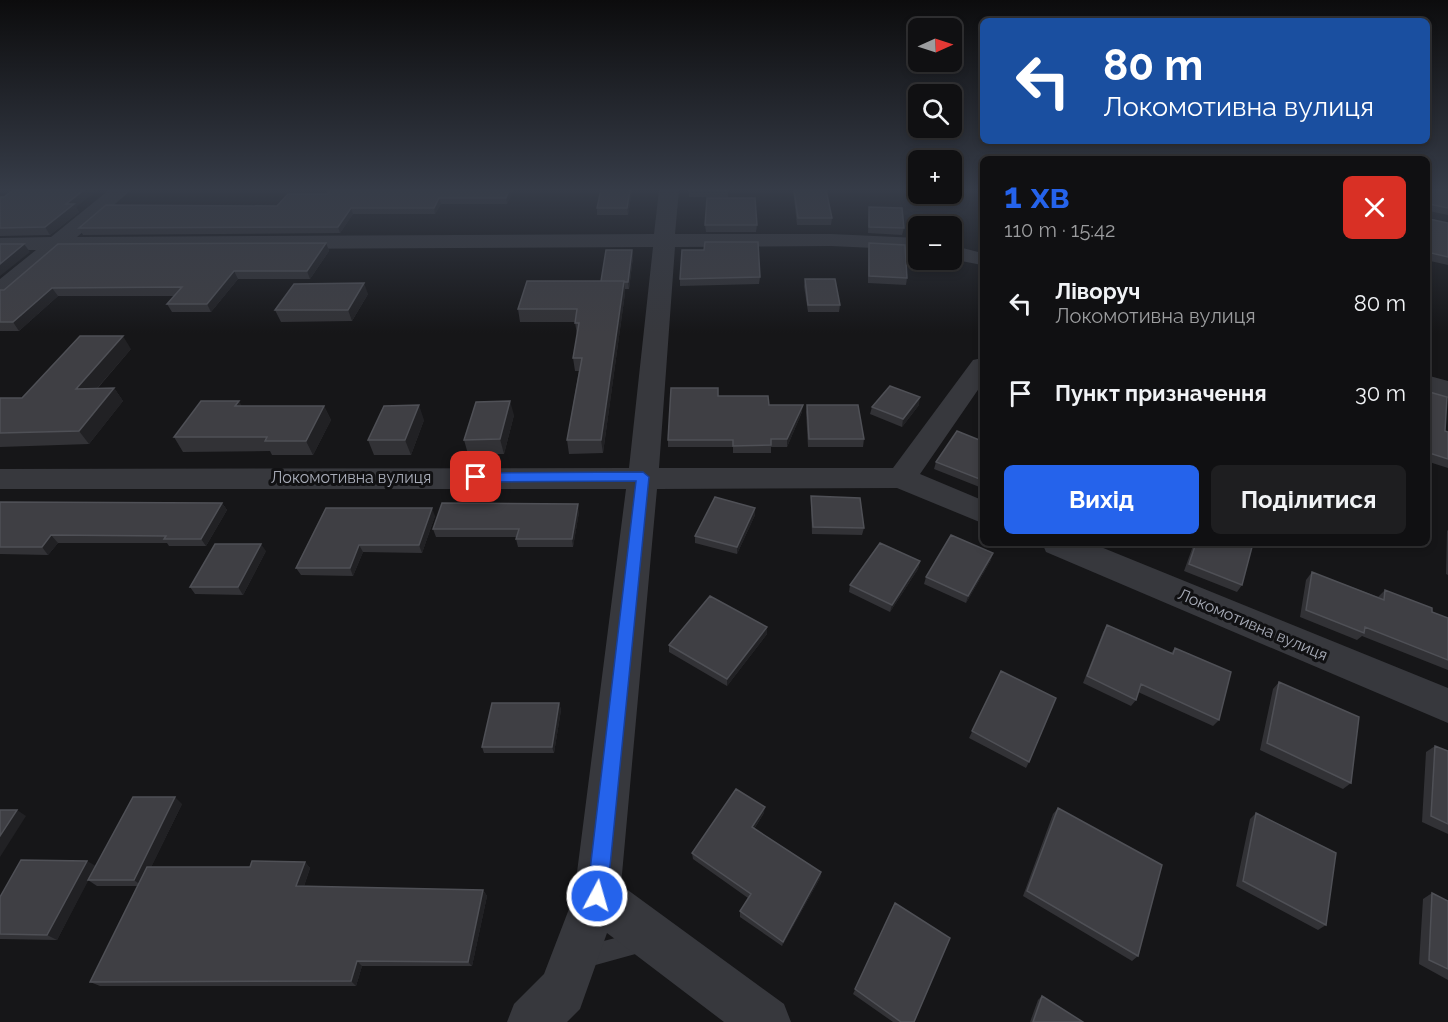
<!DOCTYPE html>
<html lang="uk">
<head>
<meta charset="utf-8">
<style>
	body { margin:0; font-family:Raleway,sans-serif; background:#1e1e20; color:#f1f3f6; height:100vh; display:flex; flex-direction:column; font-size:22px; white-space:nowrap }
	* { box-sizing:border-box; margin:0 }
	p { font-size:20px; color:#9c9d9f }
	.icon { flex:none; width:33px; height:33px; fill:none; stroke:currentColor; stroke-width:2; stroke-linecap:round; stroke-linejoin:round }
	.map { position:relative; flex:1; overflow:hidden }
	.side { position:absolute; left:980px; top:156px; width:450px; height:390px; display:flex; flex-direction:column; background:#101012; border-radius:9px; box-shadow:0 3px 9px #0003,0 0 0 2px #303032 }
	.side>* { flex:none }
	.hud { position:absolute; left:980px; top:18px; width:450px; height:126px; border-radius:9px; box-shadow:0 3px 9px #0003,0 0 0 2px #303032; background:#1a4fa0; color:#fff; overflow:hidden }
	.needle { width:39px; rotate:87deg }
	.tools { position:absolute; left:908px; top:18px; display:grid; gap:12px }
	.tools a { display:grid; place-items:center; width:54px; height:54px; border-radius:9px; background:#101012; box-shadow:0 3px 9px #0003,0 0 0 2px #303032; font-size:30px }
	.pin { position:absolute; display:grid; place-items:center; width:51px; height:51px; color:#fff; margin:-26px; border-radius:12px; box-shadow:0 3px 9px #0006 }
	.me { position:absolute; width:66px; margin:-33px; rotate:6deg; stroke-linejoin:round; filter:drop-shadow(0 0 4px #0008) }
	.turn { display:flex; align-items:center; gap:21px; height:126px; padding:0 24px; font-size:27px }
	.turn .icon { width:78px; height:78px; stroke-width:2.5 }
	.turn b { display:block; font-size:42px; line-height:51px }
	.round { display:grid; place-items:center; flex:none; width:63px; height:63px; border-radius:9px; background:#1e1e20 }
	.headline { display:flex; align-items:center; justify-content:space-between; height:102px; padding:0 24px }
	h1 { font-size:36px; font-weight:700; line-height:45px; color:#2563eb }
	.primary-button { display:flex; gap:12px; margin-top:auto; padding:12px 24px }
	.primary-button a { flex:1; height:69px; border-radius:9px; background:#2563eb; color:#fff; font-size:24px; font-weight:700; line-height:69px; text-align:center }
	.primary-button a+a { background:#1e1e20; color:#f1f3f6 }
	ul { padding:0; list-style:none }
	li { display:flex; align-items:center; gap:18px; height:90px; padding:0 24px }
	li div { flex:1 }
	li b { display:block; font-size:22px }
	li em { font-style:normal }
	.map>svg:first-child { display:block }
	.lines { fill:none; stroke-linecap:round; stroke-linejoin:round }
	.service { fill:#37383d; fill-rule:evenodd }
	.minor { fill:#37383d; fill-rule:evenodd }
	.wall { fill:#323236 }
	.shaded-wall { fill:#212124 }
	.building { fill:#3f3f44; stroke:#4f5056; stroke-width:1.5 }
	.route { fill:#2563eb; stroke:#184099; stroke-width:1.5 }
	.labels { text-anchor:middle; stroke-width:6; stroke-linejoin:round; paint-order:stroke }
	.street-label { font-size:16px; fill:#a8acb8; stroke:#111113 }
</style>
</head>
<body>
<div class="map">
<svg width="1448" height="1022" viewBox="0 0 1448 1022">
	<rect width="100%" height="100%" fill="#161618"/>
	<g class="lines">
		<path class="service" d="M 642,931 L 650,934 L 653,942 L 650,950 L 581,969 L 573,965 L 569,957 L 573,949 Z"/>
		<path class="minor" d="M 109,190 L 131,190 L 77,237 L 654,234 L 659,190 L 679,190 L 675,234 L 831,234 L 918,238 L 918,250 L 831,246 L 675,247 L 659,468 L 893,468 L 973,360 L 982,358 L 982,384 L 920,474 L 982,500 L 982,523 L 897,488 L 657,489 L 621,885 L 784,1004 L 791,1022 L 724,1022 L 607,933 L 580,1009 L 567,1022 L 507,1022 L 514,1004 L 544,974 L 574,896 L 626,489 L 0,489 L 0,469 L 629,468 L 653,247 L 62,250 L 8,296 L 0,298 L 0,279 L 36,250 L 0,250 L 0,238 L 51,237 Z
			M 951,245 L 982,253 L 982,265 L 951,259 Z
			M 1426,375 L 1448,381 L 1448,398 L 1426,392 Z
			M 1042,543 L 1091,543 L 1448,688 L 1448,723 L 1046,552 Z"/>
	</g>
	<path class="wall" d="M 330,190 L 513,190 L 507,204 L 441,204 L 435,214 L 353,214 L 340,233 L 83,235 L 79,228 L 277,206 L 327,194 Z
		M 632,190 L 628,215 L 597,215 L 597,208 Z
		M 689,190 L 728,190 L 728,197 L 689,197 Z
		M 793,190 L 826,190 L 832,218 L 831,225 L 797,225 Z
		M 1426,190 L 1448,190 L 1448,215 L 1429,211 L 1429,219 L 1448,223 L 1448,265 L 1426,260 Z
		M 0,197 L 76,207 L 79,212 L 50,235 L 0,236 Z
		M 869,207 L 904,228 L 902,235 L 868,233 Z
		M 705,225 L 757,225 L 756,232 L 706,232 Z
		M 326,243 L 329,251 L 310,279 L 238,279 L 211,312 L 172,312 L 167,304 L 175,296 L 58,296 L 19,331 L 0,331 L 0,290 Z
		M 869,243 L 907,278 L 906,285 L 868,283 L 868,250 Z
		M 632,250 L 633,257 L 629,289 L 625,289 L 625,293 L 603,453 L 569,454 L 567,440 L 579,371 L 575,371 L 573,358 L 577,335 L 575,322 L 520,322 L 518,309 L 601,281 Z
		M 760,277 L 759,284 L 680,286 L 680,279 Z
		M 805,279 L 840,305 L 839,312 L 808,312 L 804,286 Z
		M 368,294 L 352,321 L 281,322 L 275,310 Z
		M 131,349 L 97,389 L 114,388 L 123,401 L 89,444 L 0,447 L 0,398 L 22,398 Z
		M 1426,391 L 1445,431 L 1448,432 L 1448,468 L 1426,461 Z
		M 718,396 L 769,405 L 802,412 L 787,447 L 771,447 L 771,453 L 733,453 L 733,447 L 668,447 L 668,440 Z
		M 807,405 L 864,439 L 863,447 L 808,447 L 806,412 Z
		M 919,405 L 902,427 L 870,414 L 872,407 Z
		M 242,406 L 324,406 L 331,420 L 313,455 L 272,455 L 270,451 L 183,452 L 174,437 Z
		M 514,415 L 504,454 L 468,454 L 464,440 Z
		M 424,420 L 411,455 L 374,455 L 368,440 Z
		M 982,441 L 982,488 L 934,469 L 936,462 Z
		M 811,496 L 864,528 L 862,535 L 812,534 L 811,503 Z
		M 0,502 L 222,503 L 227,510 L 206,546 L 169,546 L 167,543 L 58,543 L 48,555 L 0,554 Z
		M 755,508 L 755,515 L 737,554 L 695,543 L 695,536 Z
		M 579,512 L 573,547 L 518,547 L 516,539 L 517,537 L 436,537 L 433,529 Z
		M 435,516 L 422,553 L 363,552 L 353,576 L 301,575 L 296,568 Z
		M 1448,530 L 1448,575 L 1446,574 L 1447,531 Z
		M 1122,543 L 1132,543 L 1131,546 Z
		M 1194,543 L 1242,543 L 1242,585 L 1237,592 L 1184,571 Z
		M 266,551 L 243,595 L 195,594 L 190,587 Z
		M 991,560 L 966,603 L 924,584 L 926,577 Z
		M 920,561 L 918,569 L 890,612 L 849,592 L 850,585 Z
		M 1312,572 L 1378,597 L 1385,590 L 1432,612 L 1448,618 L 1448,670 L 1362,636 L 1357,640 L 1300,617 L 1306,580 Z
		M 1107,625 L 1171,653 L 1175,648 L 1219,720 L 1213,726 L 1138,692 L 1136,700 L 1131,706 L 1083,683 L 1103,632 Z
		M 767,627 L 767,634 L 727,686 L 669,652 L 669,645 Z
		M 1001,671 L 1029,762 L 1026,768 L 969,738 Z
		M 1279,682 L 1351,783 L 1343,789 L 1260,750 L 1273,689 Z
		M 559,703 L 561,710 L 554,753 L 484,753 L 482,747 Z
		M 1435,746 L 1448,751 L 1448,834 L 1422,822 L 1426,752 Z
		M 182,804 L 151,867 L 250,867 L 305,862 L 310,868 L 304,886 L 483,890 L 487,896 L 472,966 L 362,966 L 356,986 L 100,986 L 90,982 L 138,886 L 97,886 L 88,880 L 57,940 L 0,939 L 0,897 L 96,866 Z
		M 1058,808 L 1138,956 L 1132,961 L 1023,896 L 1053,814 Z
		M 764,813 L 754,829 L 821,872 L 820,878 L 782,946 L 740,917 L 740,911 L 748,898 L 693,859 L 692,853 Z
		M 1256,813 L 1326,925 L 1318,930 L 1236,886 L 1250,819 Z
		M 1432,893 L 1448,901 L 1448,980 L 1419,964 L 1423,899 Z
		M 895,903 L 914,1022 L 893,1022 L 853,994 Z
		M 1042,996 L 1083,1022 L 1030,1022 L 1038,1000 Z"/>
	<path class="shaded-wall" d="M 84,190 L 98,190 L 76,207 L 79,212 L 50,235 L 45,227 L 66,204 Z
		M 509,190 L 513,190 L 507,204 L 506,198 Z
		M 630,190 L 632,190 L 628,215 L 627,208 Z
		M 439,198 L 441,204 L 435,214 L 434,208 Z
		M 351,208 L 353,214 L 340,233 L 338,227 Z
		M 326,243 L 329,251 L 310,279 L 307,271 Z
		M 24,244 L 30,252 L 0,276 L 0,264 Z
		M 632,250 L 633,257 L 629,289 L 628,282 Z
		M 234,271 L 238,279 L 211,312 L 207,304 Z
		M 624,281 L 625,293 L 603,453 L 601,440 Z
		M 364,283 L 368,294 L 352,321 L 348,310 Z
		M 52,288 L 58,296 L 19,331 L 13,322 Z
		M 123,336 L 131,349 L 85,402 L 76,389 Z
		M 114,388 L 123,401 L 89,444 L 79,431 Z
		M 920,397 L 919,405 L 902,427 L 903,419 Z
		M 239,401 L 247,415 L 235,406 Z
		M 510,401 L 514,415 L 504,454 L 500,439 Z
		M 419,405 L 424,420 L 411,455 L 405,440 Z
		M 803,405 L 802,412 L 787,447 L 787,439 Z
		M 324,406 L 331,420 L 313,455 L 306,441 Z
		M 222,503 L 227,510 L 206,546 L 201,539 Z
		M 578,504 L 579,512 L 573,547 L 572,539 Z
		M 432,508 L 435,516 L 422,553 L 419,545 Z
		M 755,508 L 755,515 L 737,554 L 737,547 Z
		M 51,535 L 58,543 L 48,555 L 42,547 Z
		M 261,544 L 266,551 L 243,595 L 238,587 Z
		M 359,545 L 363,552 L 353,576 L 350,568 Z
		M 993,553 L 991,560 L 966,603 L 968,596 Z
		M 920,561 L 918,569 L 890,612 L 892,605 Z
		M 767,627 L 767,634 L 727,686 L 727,679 Z
		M 559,703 L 561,710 L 554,753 L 552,747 Z
		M 175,797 L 182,804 L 142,886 L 134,880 Z
		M 765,807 L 764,813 L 751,833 L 752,827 Z
		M 17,810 L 26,816 L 0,857 L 0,836 Z
		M 87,861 L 96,866 L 57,940 L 47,935 Z
		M 305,862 L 310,868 L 302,892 L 296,886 Z
		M 821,872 L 820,878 L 782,946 L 783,942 Z
		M 483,890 L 487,896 L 472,966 L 468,962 Z
		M 357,961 L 362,966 L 356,986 L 351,981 Z"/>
	<path class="building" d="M 13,190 L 84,190 L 66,204 L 74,204 L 45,227 L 0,228 L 0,197 L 4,197 Z
		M 330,190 L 509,190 L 506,198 L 439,198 L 434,208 L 351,208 L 338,227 L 79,228 L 106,205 L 277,206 L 288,194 L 327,194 Z
		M 601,190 L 630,190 L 627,208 L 597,208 Z
		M 689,190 L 728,190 L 728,191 L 689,191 Z
		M 794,190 L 826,190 L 832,218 L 798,218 Z
		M 1426,190 L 1448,190 L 1448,208 L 1429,204 L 1429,219 L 1448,223 L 1448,257 L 1427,252 L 1426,253 Z
		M 707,198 L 755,198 L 757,225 L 705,225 Z
		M 869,207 L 902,208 L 904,228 L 869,227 Z
		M 705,242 L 758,242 L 760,277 L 680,279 L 682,250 L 704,250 Z
		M 326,243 L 307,271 L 234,271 L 207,304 L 167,304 L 182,287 L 52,288 L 13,322 L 0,322 L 0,290 L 4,290 L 58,244 Z
		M 869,243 L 905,245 L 907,278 L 869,276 Z
		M 0,244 L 24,244 L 0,264 Z
		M 606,250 L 632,250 L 628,282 L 624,282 L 624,281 L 601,281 Z
		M 805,279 L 835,279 L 840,305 L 808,305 Z
		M 527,281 L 624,281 L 601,440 L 567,440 L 582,358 L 573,358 L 579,323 L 575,323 L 577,309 L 518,309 Z
		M 364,283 L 348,310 L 275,310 L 294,284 Z
		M 80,336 L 123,336 L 76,389 L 114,388 L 79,431 L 0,433 L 0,398 L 22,398 Z
		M 890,386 L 920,397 L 903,419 L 872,407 Z
		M 671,388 L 718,388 L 718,396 L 768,396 L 769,405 L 803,405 L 787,439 L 771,439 L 771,445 L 733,446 L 733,440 L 668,440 Z
		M 1426,391 L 1447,397 L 1445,431 L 1448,432 L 1448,459 L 1426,452 Z
		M 201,401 L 239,401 L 235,406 L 324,406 L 306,441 L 265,441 L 267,437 L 174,437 Z
		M 510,401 L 500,439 L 464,440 L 476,402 Z
		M 419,405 L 405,440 L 368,440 L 384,406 Z
		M 807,405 L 858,405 L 864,439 L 809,439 Z
		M 957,431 L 982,441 L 982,480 L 936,462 Z
		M 811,496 L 860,498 L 864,528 L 813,527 Z
		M 715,497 L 755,508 L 737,547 L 695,536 Z
		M 0,502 L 222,503 L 201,539 L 164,539 L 166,536 L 51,535 L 42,547 L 0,547 Z
		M 442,503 L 578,504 L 572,539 L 516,539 L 519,529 L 433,529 Z
		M 326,508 L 432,508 L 419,545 L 359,545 L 350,568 L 296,568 Z
		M 951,535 L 993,553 L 968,596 L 926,577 Z
		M 880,543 L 920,561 L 892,605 L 850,585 Z
		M 1196,543 L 1242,543 L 1252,547 L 1242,585 L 1189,564 Z
		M 215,544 L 261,544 L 238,587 L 190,587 Z
		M 1312,572 L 1384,600 L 1385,590 L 1432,608 L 1432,612 L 1448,618 L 1448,660 L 1365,627 L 1364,633 L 1306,610 Z
		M 710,596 L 767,627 L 727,679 L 669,645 Z
		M 1107,625 L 1173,654 L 1175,648 L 1231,672 L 1219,720 L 1141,684 L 1136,700 L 1087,676 Z
		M 1001,671 L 1056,698 L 1029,762 L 972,731 Z
		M 1279,682 L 1359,717 L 1351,783 L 1267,743 Z
		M 492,703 L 559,703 L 552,747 L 482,747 Z
		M 1435,746 L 1448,751 L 1448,824 L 1431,816 Z
		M 736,789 L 765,807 L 752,827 L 821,872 L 783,942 L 740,911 L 751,894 L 692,853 Z
		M 133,797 L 175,797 L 134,880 L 88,880 Z
		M 1058,808 L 1162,865 L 1138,956 L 1027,891 Z
		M 0,810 L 17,810 L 0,836 Z
		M 1256,813 L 1336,853 L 1326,925 L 1243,881 Z
		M 21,860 L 87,861 L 47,935 L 0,934 L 0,897 Z
		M 252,861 L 305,862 L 296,886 L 483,890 L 468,962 L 357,961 L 351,981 L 90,982 L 147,867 L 250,867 Z
		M 1432,893 L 1448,901 L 1448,969 L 1429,960 Z
		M 895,903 L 950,938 L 914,1022 L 901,1022 L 855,989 Z
		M 1042,996 L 1083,1022 L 1033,1022 Z"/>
	<linearGradient id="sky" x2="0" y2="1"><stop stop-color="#0c0c0d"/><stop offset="0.57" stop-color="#363c48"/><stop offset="1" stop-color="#363c48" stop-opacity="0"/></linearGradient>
	<rect width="1448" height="333" fill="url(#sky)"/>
	<path class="route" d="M 643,472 L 649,477 L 607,896 L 605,903 L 597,906 L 590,903 L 587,896 L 636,481 L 476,482 L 470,477 L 476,473 Z"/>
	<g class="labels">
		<g class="street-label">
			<text x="351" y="483">Локомотивна вулиця</text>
			<text transform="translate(1253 624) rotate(23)" y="6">Локомотивна вулиця</text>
		</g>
	</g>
</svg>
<div class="tools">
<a><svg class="needle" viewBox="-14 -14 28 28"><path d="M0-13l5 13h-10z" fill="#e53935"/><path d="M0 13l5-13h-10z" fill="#9c9d9f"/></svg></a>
<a><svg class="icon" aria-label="search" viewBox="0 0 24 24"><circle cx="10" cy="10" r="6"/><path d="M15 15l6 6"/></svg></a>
<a>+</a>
<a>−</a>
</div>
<div class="pin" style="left:476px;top:477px;background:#d93025"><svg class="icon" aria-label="arrive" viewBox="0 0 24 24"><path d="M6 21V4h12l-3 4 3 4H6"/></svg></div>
<svg class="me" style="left:597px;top:896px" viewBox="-20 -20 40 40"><circle r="17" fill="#2563eb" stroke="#fff" stroke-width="3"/><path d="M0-11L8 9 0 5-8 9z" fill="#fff"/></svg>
<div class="hud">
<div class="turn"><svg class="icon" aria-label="left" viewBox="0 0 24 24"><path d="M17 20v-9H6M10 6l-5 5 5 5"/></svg><div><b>80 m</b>Локомотивна вулиця</div></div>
</div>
<section class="side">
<div class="headline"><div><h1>1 хв</h1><p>110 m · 15:42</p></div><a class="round" style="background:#d93025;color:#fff"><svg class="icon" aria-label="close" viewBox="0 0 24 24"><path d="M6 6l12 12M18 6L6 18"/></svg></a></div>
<ul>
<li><svg class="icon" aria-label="left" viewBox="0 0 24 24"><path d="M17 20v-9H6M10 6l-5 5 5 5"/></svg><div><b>Ліворуч</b><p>Локомотивна вулиця</p></div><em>80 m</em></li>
<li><svg class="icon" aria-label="arrive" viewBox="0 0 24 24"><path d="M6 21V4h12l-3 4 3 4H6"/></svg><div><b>Пункт призначення</b></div><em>30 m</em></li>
</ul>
<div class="primary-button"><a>Вихід</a><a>Поділитися</a></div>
</section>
</div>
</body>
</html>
